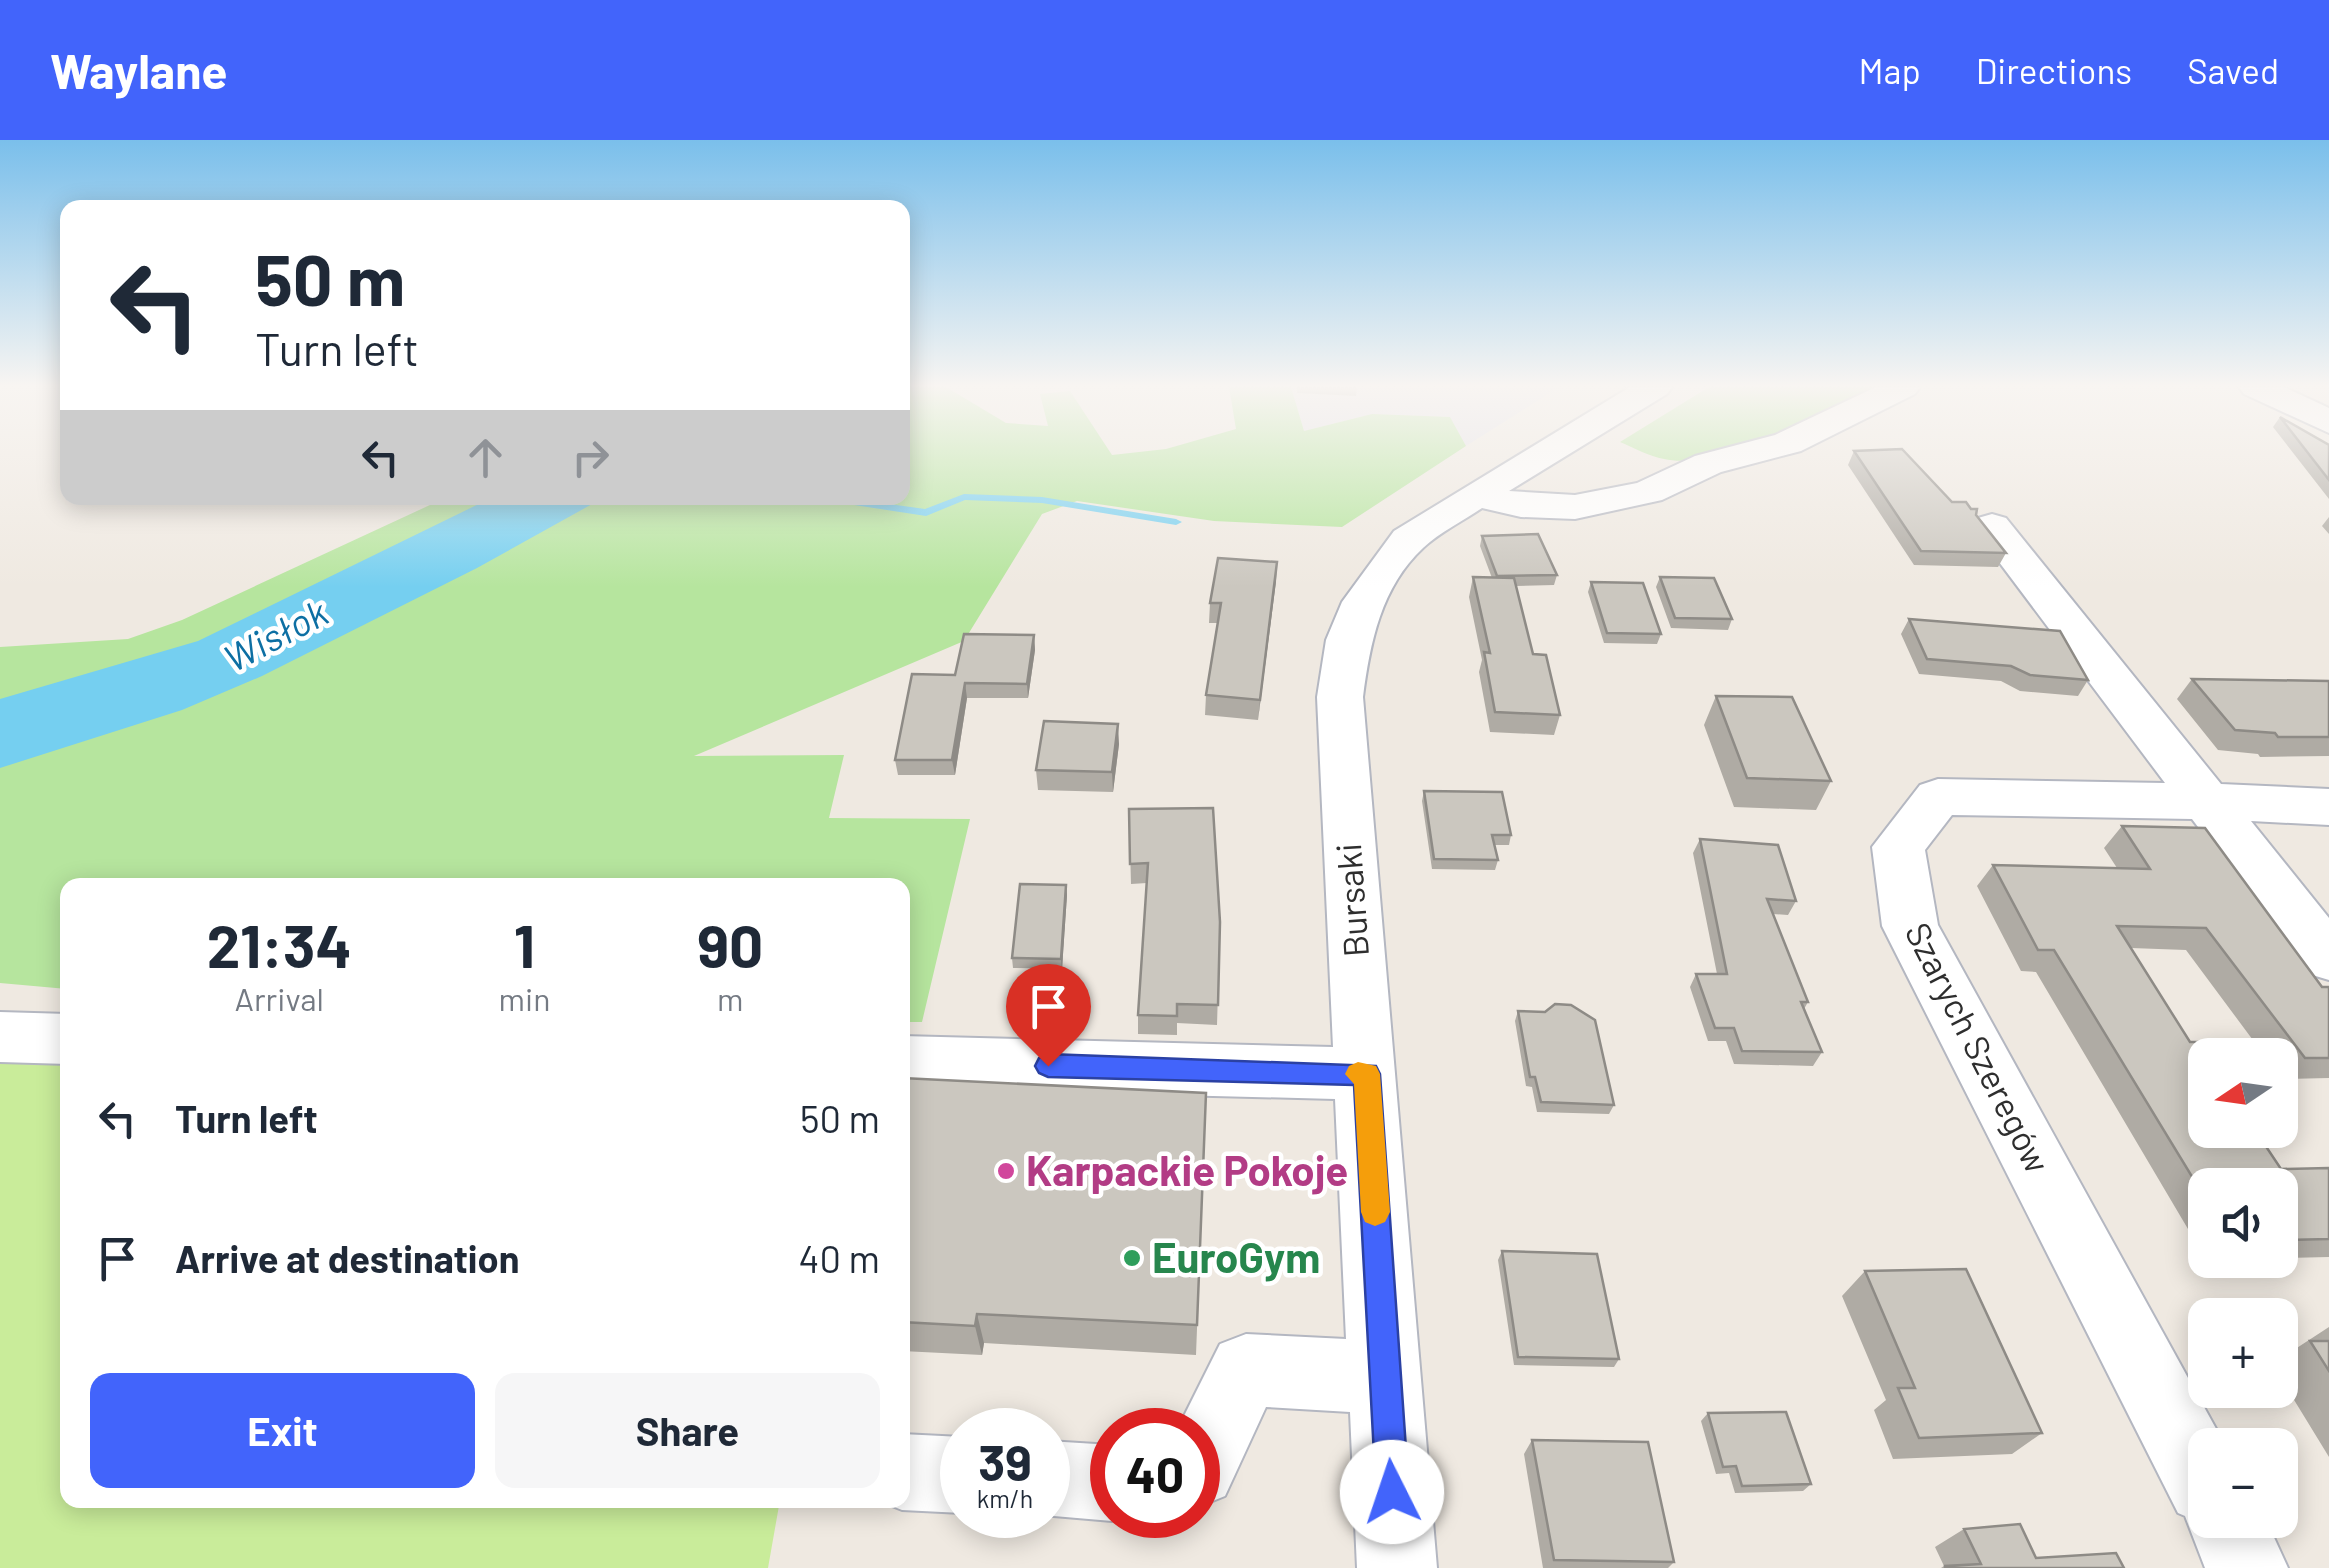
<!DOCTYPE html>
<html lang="en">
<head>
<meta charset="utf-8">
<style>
	body { margin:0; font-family:Barlow,sans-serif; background:#f6f6f7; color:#1f2937; height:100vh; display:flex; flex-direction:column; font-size:38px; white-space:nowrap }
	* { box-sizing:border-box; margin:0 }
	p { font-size:32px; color:#747a83 }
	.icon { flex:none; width:55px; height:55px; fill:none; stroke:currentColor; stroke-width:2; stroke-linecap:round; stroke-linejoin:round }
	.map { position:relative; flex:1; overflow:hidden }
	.sheet { position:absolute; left:60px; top:738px; width:850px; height:630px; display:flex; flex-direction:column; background:#fff; border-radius:20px; box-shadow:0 5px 25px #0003 }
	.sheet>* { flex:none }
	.banner { position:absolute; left:60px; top:60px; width:850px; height:305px; border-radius:20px; box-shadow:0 5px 25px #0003; background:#fff; color:#1f2937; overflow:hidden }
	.needle { width:65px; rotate:257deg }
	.tools { position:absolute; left:2188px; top:898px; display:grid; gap:20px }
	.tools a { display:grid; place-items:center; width:110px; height:110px; border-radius:20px; background:#fff; box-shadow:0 5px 25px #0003; font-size:50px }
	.speed { position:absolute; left:940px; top:1268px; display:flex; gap:20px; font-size:50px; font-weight:700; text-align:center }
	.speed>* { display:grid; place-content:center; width:130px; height:130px; border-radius:50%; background:#fff; box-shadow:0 5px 25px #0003; line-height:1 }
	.speed small { font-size:25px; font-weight:400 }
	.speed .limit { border:15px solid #d22; background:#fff; color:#111 }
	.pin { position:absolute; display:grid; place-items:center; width:85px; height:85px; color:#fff; margin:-102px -42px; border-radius:50% 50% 50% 0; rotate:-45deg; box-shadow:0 0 10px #0007 }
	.pin .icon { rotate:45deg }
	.me { position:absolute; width:110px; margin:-55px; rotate:356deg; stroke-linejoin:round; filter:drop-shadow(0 0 8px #0008) }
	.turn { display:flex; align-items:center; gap:35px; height:210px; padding:0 30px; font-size:45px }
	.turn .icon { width:130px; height:130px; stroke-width:2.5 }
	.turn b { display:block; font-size:70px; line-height:85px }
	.lanes { display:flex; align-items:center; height:95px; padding:0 30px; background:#0003; justify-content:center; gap:50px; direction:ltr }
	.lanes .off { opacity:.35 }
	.eta { display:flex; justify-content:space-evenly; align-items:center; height:170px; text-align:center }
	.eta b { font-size:60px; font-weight:700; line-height:70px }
	.button { display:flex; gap:20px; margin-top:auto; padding:20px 30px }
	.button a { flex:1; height:115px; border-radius:20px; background:#4264fb; color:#fff; font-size:40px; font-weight:700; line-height:115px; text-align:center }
	.button a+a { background:#f6f6f7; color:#1f2937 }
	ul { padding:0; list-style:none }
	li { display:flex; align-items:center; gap:30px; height:140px; padding:0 30px }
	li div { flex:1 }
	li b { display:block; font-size:38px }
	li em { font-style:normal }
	header { display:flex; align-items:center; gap:60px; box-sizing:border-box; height:140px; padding:0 50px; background:#4264fb; color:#fff }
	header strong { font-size:48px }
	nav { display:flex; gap:55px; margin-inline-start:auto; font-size:35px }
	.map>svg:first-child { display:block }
	.industrial { fill:#e3e1e8 }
	.green { fill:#b6e59e }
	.pitch { fill:#c9ec9a }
	.water { fill:#75cff0 }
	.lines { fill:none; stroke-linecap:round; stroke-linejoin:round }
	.stream { fill:#75cff0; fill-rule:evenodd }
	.minor-casing { stroke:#b4b7c1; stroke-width:4 }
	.minor { fill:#fff; fill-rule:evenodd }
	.wall { fill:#afaba4 }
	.shaded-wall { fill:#8e8b86 }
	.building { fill:#cbc7bf; stroke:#8e8b86; stroke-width:2.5 }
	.route { fill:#4264fb; stroke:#2b41a3; stroke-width:2.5 }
	.slow { fill:#f59e0b }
	.hotel-dot { fill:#d1479c; stroke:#fff; stroke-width:4 }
	.leisure-dot { fill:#2e9e5b; stroke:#fff; stroke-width:4 }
	.labels { text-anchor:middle; stroke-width:9; stroke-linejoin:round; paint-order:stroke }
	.street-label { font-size:35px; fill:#2e2e2e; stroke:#fff }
	.water-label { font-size:38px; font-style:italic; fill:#0d6fa3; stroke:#fff }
	.near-hotel-label { font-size:42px; font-weight:bold; fill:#b23c85; stroke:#fff; text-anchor:start }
	.near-leisure-label { font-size:42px; font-weight:bold; fill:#27864d; stroke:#fff; text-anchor:start }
</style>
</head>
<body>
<header>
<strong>Waylane</strong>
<nav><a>Map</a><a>Directions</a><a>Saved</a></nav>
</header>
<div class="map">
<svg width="2329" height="1428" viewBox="0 0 2329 1428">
	<rect width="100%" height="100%" fill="#efe9e1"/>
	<path class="industrial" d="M 1291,247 L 1559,247 L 1466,306 L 1449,277 L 1372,274 L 1304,291 Z"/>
	<path class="green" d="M 903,247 L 946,247 L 1006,283 L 1048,286 L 1040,254 L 1070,251 L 1112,315 L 1166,309 L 1236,289 L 1229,247 L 1291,247 L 1304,291 L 1372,274 L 1450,277 L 1466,306 L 1342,387 L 1214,381 L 1077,361 L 1042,374 L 964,501 L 694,616 L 844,615 L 829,678 L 970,679 L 922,882 L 903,882 L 902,745 L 68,745 L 67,849 L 0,843 L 0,507 L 128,499 L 182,480 L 445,358 L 902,358 Z
		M 1709,247 L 1884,247 C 1831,271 1720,332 1664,319 C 1649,316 1634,308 1620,302 Z"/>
	<path class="pitch" d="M 0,921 L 67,923 L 68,1360 L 780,1360 L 768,1428 L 0,1428 Z"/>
	<path class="water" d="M 491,358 L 603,358 L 477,428 L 262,536 L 182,570 L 0,628 L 0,559 L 198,501 Z"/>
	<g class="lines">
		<path class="stream" d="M 964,354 L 1042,357 L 1176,379 L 1182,382 L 1176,385 L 1042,363 L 965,360 L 926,376 L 828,361 L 822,358 L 846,358 L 925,369 Z"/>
		<g class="minor-casing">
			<path id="minor" d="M 1630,247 L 1672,247 L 1667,254 L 1509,351 L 1575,355 L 1637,343 L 1695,316 L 1775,295 L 1876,247 L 1920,247 L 1915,254 L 1801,311 L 1721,332 L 1662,360 L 1575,379 L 1521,377 L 1482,368 C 1463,381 1440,392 1423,408 C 1381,447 1370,503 1363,557 L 1437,1428 L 1357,1428 L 1350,1272 L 1266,1267 L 1225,1356 L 1198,1367 L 1198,1290 L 1177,1290 L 1220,1204 L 1246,1194 L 1346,1199 L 1335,959 L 902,948 L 902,896 L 1333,907 L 1317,557 L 1326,500 L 1342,462 L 1394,391 Z
				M 2239,247 L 2284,247 L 2329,268 L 2329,293 L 2244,254 Z
				M 1992,374 L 2006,378 L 2221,644 L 2329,649 L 2329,685 L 2251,681 L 2329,778 L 2329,840 L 2309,834 L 2192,679 L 1952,675 L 1925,710 L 1938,785 L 2225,1305 L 2205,1305 L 2205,1380 L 2266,1380 L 2288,1428 L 2205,1428 L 2185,1376 L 2178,1373 L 1882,786 L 1872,707 L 1920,645 L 1938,639 L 2165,643 L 1972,386 L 1978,378 Z
				M 0,872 L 68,874 L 68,924 L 0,922 Z
				M 902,1294 L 962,1297 L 962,1373 L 902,1370 L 877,1360 L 902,1360 Z
				M 1048,1301 L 1112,1305 L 1112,1375 L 1128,1375 L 1112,1381 L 1042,1375 L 1048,1375 Z"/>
		</g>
		<use href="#minor" class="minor"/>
	</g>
	<path class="wall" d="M 1297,247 L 1357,247 L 1356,256 L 1297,253 Z
		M 2280,277 L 2329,305 L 2329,359 L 2273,287 Z
		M 1854,311 L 1952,362 L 1971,369 L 2006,413 L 1998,427 L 1914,425 L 1848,325 Z
		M 2329,377 L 2329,394 L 2322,386 Z
		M 1482,396 L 1557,435 L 1554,445 L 1516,446 L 1533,514 L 1560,575 L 1554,595 L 1490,592 L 1479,532 L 1482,520 L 1469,457 L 1473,437 L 1492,438 L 1480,406 Z
		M 1277,422 L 1258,580 L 1205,575 L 1206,555 L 1218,483 L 1209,483 L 1210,463 Z
		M 1660,437 L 1732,479 L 1728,490 L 1671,488 L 1656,447 Z
		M 1591,442 L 1661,494 L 1657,504 L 1604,503 L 1588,452 Z
		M 1909,479 L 2088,540 L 2078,556 L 2020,551 L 2001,541 L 1919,534 L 1901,494 Z
		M 1034,495 L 1035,510 L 1028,558 L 967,558 L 955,635 L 898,635 L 895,620 L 955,535 Z
		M 2192,539 L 2329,541 L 2329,616 L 2260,617 L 2258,614 L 2218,610 L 2177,559 Z
		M 1716,556 L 1831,641 L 1816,670 L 1734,667 L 1704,585 Z
		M 1119,604 L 1113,652 L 1038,650 L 1036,630 Z
		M 1424,651 L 1511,695 L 1509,705 L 1494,705 L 1498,720 L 1495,730 L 1432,729 L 1422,661 Z
		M 1129,669 L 1220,782 L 1217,885 L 1177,883 L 1177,895 L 1138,894 L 1138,875 L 1147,743 L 1131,744 Z
		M 2122,686 L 2322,847 L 2329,847 L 2329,938 L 2281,939 L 2280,915 L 2264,915 L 2186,810 L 2131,808 L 2190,902 L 2281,1029 L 2329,1028 L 2329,1117 L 2280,1118 L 2280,1045 L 2205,1045 L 2205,1091 L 2188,1089 L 2036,832 L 2021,831 L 1977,746 L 1993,725 L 2117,728 L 2104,708 Z
		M 1700,699 L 1796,761 L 1788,775 L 1773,774 L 1808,862 L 1804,869 L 1822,912 L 1813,926 L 1734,924 L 1726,901 L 1708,901 L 1690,847 L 1696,834 L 1717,834 L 1693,713 Z
		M 1066,745 L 1067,755 L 1062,829 L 1013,828 L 1012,818 Z
		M 1518,871 L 1614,965 L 1609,974 L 1537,972 L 1532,947 L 1526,946 L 1515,881 Z
		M 902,938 L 1206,953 L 1196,1215 L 984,1203 L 982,1215 L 902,1211 Z
		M 1502,1111 L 1619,1219 L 1614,1227 L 1514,1225 L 1498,1120 Z
		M 1865,1131 L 2042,1293 L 2012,1314 L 1893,1319 L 1874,1270 L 1886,1260 L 1842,1156 Z
		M 2329,1187 L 2329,1317 L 2280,1237 L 2280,1219 Z
		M 1708,1273 L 1811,1344 L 1803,1351 L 1735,1353 L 1729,1333 L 1716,1334 L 1701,1281 Z
		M 1532,1300 L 1674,1422 L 1668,1428 L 1543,1428 L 1524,1314 Z
		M 1964,1389 L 2036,1418 L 2124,1428 L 1941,1428 L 1944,1426 L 1935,1407 Z"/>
	<path class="shaded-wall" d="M 1277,422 L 1276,442 L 1258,580 L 1260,560 Z
		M 1034,495 L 1035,510 L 1028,558 L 1027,544 Z
		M 965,543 L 967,558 L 955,635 L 952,620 Z
		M 1118,584 L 1119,604 L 1113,652 L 1112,632 Z
		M 1066,745 L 1067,755 L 1062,829 L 1061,819 Z
		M 977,1174 L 984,1203 L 982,1215 L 975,1186 Z"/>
	<path class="building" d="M 2280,277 L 2329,305 L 2329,340 Z
		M 1902,309 L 1952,362 L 1966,362 L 1971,369 L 1977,369 L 1976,375 L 2006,413 L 1921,411 L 1854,311 Z
		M 1538,394 L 1557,435 L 1497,436 L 1482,396 Z
		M 1218,418 L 1277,422 L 1260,560 L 1206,555 L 1221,463 L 1210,463 Z
		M 1473,437 L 1514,438 L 1533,514 L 1546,515 L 1560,575 L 1495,572 L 1484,512 L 1490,513 Z
		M 1660,437 L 1714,438 L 1732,479 L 1675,478 Z
		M 1591,442 L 1643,443 L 1661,494 L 1607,493 Z
		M 1909,479 L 2060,491 L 2088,540 L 2030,535 L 2011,526 L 1927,519 Z
		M 964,494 L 1034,495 L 1027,544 L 965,543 L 952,620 L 895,620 L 912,534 L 955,535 Z
		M 2192,539 L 2329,541 L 2329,597 L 2278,597 L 2275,593 L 2235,590 Z
		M 1716,556 L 1792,557 L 1831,641 L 1747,638 Z
		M 1044,581 L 1118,584 L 1112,632 L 1036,630 Z
		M 1424,651 L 1502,652 L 1511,695 L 1492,695 L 1498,720 L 1434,719 Z
		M 1213,668 L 1220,782 L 1218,865 L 1177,864 L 1177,876 L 1138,875 L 1148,723 L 1130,724 L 1129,669 Z
		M 2122,686 L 2205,688 L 2322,847 L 2329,847 L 2329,918 L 2305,918 L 2206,788 L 2117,786 L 2190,902 L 2198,902 L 2206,915 L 2205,990 L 2255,990 L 2281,1029 L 2329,1028 L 2329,1099 L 2280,1100 L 2280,1045 L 2205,1045 L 2205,1058 L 2054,810 L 2038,810 L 1993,725 L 2150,729 Z
		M 1700,699 L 1778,705 L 1796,761 L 1767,759 L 1808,862 L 1801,862 L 1822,912 L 1742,911 L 1734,888 L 1715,888 L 1696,834 L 1727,834 Z
		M 1020,744 L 1066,745 L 1061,819 L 1012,818 Z
		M 1555,864 L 1571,865 L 1595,880 L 1614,965 L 1541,962 L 1535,937 L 1530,937 L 1518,871 L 1545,872 Z
		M 902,938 L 1206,953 L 1197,1185 L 977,1174 L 975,1186 L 902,1182 Z
		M 1502,1111 L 1597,1114 L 1619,1219 L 1518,1217 Z
		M 1966,1129 L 2042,1293 L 1919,1298 L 1898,1248 L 1915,1248 L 1865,1131 Z
		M 2310,1201 L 2329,1201 L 2329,1231 Z
		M 1786,1272 L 1811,1344 L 1742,1346 L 1736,1326 L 1723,1327 L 1708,1273 Z
		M 1532,1300 L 1648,1302 L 1674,1422 L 1554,1420 Z
		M 2020,1384 L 2036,1418 L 2116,1413 L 2124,1428 L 1945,1428 L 1945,1426 L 1981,1424 L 1964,1389 Z"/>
	<linearGradient id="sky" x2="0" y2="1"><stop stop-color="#7abfeb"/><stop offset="0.55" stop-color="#f8f5f2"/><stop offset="1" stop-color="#f8f5f2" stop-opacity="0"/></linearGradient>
	<rect width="2329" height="447" fill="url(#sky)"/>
	<path class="route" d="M 1048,914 L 1376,926 L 1380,934 L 1409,1352 L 1404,1363 L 1392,1368 L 1381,1363 L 1376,1352 L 1354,945 L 1048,937 L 1039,933 L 1035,926 L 1039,918 Z"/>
	<path class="slow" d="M 1358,922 L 1376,926 L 1380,934 L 1390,1072 L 1385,1082 L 1375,1086 L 1365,1082 L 1361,1072 L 1354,944 L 1345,934 L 1349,926 Z"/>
	<circle class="hotel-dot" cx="1006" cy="1031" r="10"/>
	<circle class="leisure-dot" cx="1132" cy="1118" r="10"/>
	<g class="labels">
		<g class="street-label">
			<text transform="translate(1353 760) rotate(-94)" y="12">Bursaki</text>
			<text transform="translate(1977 908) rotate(63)" y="12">Szarych Szeregów</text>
		</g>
		<g class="water-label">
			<text transform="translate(276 496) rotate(-28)" y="13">Wisłok</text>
		</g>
		<g class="near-hotel-label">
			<text x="1026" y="1046">Karpackie Pokoje</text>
		</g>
		<g class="near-leisure-label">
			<text x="1152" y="1133">EuroGym</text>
		</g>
	</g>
</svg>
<div class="tools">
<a><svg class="needle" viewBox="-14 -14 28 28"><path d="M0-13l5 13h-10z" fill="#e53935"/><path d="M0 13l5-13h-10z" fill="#747a83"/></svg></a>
<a><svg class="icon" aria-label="sound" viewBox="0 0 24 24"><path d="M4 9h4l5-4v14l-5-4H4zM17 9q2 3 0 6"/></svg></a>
<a>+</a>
<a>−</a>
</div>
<div class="speed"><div>39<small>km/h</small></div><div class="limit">40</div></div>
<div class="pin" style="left:1048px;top:926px;background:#d93025"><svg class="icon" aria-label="arrive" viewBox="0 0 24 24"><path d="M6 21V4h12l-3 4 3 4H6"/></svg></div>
<svg class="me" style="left:1392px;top:1352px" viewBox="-20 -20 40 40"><circle r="19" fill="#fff"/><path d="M0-13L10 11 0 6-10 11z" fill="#4264fb"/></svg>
<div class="banner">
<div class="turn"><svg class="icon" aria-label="left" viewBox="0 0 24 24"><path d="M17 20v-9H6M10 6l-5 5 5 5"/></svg><div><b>50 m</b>Turn left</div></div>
<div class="lanes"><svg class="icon" aria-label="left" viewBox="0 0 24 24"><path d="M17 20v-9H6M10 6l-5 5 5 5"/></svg><svg class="icon off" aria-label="ahead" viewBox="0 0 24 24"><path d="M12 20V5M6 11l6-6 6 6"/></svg><svg class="icon off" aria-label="right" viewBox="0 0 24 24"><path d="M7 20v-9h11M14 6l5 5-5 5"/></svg></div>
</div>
<section class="sheet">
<div class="eta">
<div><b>21:34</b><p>Arrival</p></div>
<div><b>1</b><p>min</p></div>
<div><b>90</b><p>m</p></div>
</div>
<ul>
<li><svg class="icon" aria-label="left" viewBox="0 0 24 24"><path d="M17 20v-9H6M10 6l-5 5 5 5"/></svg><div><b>Turn left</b></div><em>50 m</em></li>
<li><svg class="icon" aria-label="arrive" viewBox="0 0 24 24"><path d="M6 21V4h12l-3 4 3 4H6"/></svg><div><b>Arrive at destination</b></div><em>40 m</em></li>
</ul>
<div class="button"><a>Exit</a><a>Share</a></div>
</section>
</div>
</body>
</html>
